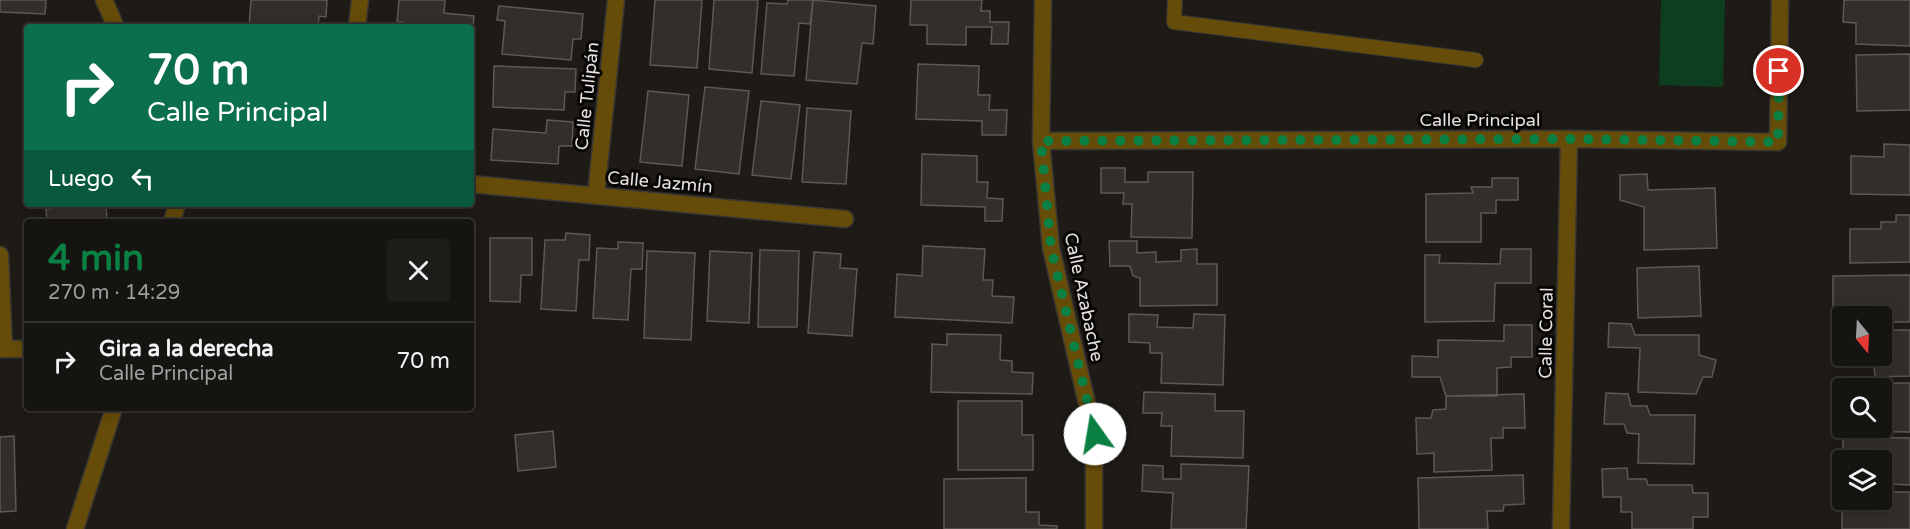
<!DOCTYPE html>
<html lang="es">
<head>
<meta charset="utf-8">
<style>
	body { margin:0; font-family:"Varela Round",sans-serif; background:#1f1d1a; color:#f1f3f6; height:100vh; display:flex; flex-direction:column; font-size:22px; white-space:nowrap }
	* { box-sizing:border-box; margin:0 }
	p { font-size:20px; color:#9e9e9f }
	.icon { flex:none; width:33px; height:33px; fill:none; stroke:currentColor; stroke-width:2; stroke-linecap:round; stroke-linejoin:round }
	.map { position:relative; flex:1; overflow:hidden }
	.panel { position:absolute; left:24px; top:219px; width:450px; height:192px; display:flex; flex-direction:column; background:#161411; border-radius:6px; box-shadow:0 3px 15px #0003,0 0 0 2px #353331 }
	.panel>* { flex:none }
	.banner { position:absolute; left:24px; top:24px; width:450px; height:183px; border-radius:6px; box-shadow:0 3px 15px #0003,0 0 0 2px #353331; background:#0b6e4f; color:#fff; overflow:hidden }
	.needle { width:39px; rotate:162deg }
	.controls { position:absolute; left:1832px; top:306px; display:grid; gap:12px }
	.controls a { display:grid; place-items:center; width:60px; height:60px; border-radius:6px; background:#161411; box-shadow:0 3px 15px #0003,0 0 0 2px #353331; font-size:30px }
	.pin { position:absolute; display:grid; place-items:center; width:51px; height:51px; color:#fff; margin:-26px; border:3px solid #fff; border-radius:50%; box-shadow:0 2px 6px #0007 }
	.me { position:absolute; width:66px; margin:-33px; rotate:347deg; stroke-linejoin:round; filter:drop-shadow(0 0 4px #0008) }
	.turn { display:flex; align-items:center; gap:21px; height:126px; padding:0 24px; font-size:27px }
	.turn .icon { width:78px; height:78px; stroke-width:2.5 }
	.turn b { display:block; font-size:42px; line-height:51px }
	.then { display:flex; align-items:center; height:57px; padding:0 24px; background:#0003; gap:12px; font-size:22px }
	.round { display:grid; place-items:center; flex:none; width:63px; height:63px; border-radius:6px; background:#1f1d1a }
	.summary { display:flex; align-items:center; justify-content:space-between; height:102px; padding:0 24px }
	h1 { font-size:36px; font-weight:700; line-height:45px; color:#0b8043 }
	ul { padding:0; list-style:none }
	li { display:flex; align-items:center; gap:18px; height:78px; padding:0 24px; border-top:2px solid #353331 }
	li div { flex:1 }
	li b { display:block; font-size:22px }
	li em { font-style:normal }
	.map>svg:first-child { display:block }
	.green { fill:#0d3e20 }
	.building { fill:#332d2b; stroke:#5e5756; stroke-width:1.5; fill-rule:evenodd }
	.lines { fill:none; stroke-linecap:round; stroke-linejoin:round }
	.service-casing { stroke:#3a3733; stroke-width:16 }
	.minor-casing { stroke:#3a3733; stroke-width:19 }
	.service { stroke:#664c09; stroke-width:14 }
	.minor { stroke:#664c09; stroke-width:16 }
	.route { stroke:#0b8043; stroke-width:10; stroke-dasharray:0 18 }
	.labels { text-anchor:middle; stroke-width:6; stroke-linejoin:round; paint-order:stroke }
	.street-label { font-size:18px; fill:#e3e0de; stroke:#070605 }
</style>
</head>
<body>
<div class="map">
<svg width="1910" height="529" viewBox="0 0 1910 529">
	<rect width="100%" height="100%" fill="#1e1b17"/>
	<path class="green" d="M 1661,0 L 1725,0 L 1723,87 L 1659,85 Z"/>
	<path class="building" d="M 0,0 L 46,0 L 45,14 L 0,12 Z
		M 251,0 L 327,0 L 326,17 L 319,16 L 318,27 L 249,27 Z
		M 399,0 L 445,0 L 444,13 L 474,16 L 471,48 L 471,27 L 402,27 L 403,22 L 397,22 Z
		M 655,0 L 702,0 L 697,68 L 650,65 Z
		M 714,0 L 758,0 L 752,73 L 709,69 Z
		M 788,0 L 813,0 L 810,24 L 799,23 L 794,76 L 761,74 L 767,3 L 787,4 Z
		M 813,0 L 876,6 L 873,44 L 862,43 L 857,84 L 806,80 Z
		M 911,0 L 982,0 L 981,11 L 990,11 L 990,22 L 1009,22 L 1008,44 L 991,44 L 992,27 L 966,27 L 966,45 L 927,44 L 927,25 L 910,25 Z
		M 1844,0 L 1910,0 L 1910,46 L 1856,44 L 1856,23 L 1843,22 Z
		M 499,6 L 583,14 L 581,39 L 573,39 L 571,60 L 502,54 L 505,21 L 497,20 Z
		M 1910,54 L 1910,110 L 1857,111 L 1856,55 Z
		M 918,64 L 979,66 L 978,95 L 990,95 L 989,110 L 1007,110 L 1006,135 L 982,135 L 982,121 L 916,119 Z
		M 494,66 L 576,69 L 575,92 L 565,92 L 564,110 L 493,107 Z
		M 705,87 L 749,91 L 739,174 L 695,169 Z
		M 648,91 L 689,95 L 682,166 L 640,162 Z
		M 761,101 L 800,105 L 791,179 L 752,175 Z
		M 807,108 L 851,111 L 846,184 L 802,182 Z
		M 547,120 L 573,122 L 572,146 L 559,146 L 558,164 L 491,160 L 493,129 L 546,133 Z
		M 1884,144 L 1910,145 L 1910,195 L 1851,194 L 1851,156 L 1884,157 Z
		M 922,154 L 977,156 L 977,182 L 988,182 L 987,198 L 1003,199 L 1002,221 L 985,221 L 985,207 L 921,205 Z
		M 1101,168 L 1125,168 L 1125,182 L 1148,182 L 1148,172 L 1193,172 L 1192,238 L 1131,237 L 1132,204 L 1123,204 L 1124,193 L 1101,193 Z
		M 1647,174 L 1648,190 L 1715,188 L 1717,248 L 1644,250 L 1644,207 L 1620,200 L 1620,175 Z
		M 1492,178 L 1518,178 L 1518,200 L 1496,200 L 1496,213 L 1481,213 L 1481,242 L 1426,242 L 1426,194 L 1473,193 L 1471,187 L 1492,187 Z
		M 106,204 L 107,222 L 47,222 L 46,209 Z
		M 1896,215 L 1910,215 L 1910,262 L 1850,263 L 1850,229 L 1881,229 L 1881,222 L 1896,222 Z
		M 566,233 L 590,235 L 589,260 L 579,260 L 576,311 L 541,309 L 545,240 L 565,240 Z
		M 490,238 L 532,238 L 532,275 L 521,275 L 520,302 L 490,301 Z
		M 1109,241 L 1137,241 L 1137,253 L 1156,252 L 1156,262 L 1181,261 L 1181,250 L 1197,249 L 1197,264 L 1217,264 L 1217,305 L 1140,306 L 1140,278 L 1133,276 L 1130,266 L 1110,266 Z
		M 618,242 L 643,243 L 642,269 L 631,269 L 628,320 L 593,318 L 597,248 L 618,249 Z
		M 923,246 L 985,249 L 983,280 L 993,280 L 992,296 L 1014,297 L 1012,323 L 895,317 L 897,274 L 922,276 Z
		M 1501,249 L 1531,249 L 1531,283 L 1495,283 L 1494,321 L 1425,322 L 1425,255 L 1440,255 L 1439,263 L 1500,264 Z
		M 760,250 L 799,251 L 797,327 L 758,327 Z
		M 647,251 L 695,253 L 691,340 L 644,338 Z
		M 710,251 L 752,253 L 749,323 L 707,321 Z
		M 814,252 L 841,254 L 840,268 L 857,269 L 852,336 L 808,333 Z
		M 1699,266 L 1701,316 L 1638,318 L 1637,268 Z
		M 1910,275 L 1910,322 L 1881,322 L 1881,316 L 1842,316 L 1842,322 L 1833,322 L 1833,276 Z
		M 1129,314 L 1158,315 L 1157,327 L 1193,328 L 1194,314 L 1225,315 L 1223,385 L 1161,383 L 1162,353 L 1150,353 L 1150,343 L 1129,342 Z
		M 1609,323 L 1631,324 L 1635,335 L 1699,335 L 1699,355 L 1716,360 L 1712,377 L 1703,377 L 1696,394 L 1638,392 L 1640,348 L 1608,347 Z
		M 1504,325 L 1532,325 L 1532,357 L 1511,357 L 1511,367 L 1497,368 L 1497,396 L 1446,396 L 1440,377 L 1412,377 L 1412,356 L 1438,357 L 1438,340 L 1504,341 Z
		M 1881,330 L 1910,330 L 1910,376 L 1875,377 L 1874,365 L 1838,365 L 1838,331 L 1842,331 L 1842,356 L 1881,356 Z
		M 947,334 L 1001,335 L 1000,360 L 1012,361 L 1012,372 L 1033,373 L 1032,394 L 931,392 L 932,344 L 947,345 Z
		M 1833,383 L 1910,383 L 1910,432 L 1833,431 ZM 1842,388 L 1881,388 L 1881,428 L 1842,428 Z
		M 1144,392 L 1215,394 L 1215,411 L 1244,411 L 1243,458 L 1171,456 L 1172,426 L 1161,426 L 1162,413 L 1143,413 Z
		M 1606,393 L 1628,394 L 1631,406 L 1647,406 L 1650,415 L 1695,415 L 1694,464 L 1638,463 L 1639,434 L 1627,433 L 1624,424 L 1604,424 Z
		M 1524,394 L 1525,428 L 1503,428 L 1503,438 L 1491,438 L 1492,470 L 1434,472 L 1434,453 L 1417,454 L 1416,418 L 1431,418 L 1433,410 L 1446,409 L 1446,396 Z
		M 958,401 L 1022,401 L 1022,435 L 1033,435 L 1033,470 L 958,470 Z
		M 553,431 L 556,467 L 518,471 L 515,435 Z
		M 14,436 L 16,511 L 0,512 L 0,437 Z
		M 1843,437 L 1910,438 L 1910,485 L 1891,484 L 1891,473 L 1881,473 L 1881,460 L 1843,460 Z
		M 1181,464 L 1249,466 L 1246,529 L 1171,529 L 1173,493 L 1142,491 L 1143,465 L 1163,466 L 1163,479 L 1181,479 Z
		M 1627,468 L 1628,479 L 1646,479 L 1648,485 L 1692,485 L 1693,493 L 1708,493 L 1708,517 L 1693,517 L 1693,529 L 1632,529 L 1632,512 L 1621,512 L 1621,497 L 1603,497 L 1602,469 Z
		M 1523,475 L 1524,504 L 1504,505 L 1503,511 L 1487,511 L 1488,529 L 1419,529 L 1418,478 Z
		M 1026,478 L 1026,512 L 1039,512 L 1039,525 L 1057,526 L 1057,529 L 944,529 L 944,479 Z
		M 1881,492 L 1910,492 L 1910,529 L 1842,529 L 1842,500 L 1881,500 Z"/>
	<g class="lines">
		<g class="service-casing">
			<path id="service" d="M 1175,0 L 1174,22 L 1476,60"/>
		</g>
		<g class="minor-casing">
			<path id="minor" d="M 104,0 L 116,27
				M 1043,0 L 1041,141 L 1051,248 L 1094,434 L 1094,529
				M 357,27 L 360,0
				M 1041,141 L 1569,139 L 1778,142 L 1780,0
				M 471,184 L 845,219
				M 596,196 L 616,0
				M 172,222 L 177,204
				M 0,255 L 4,349
				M 0,349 L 27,349
				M 75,529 L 114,408
				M 1561,529 L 1569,139"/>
		</g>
		<use href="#service" class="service"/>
		<use href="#minor" class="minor"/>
	</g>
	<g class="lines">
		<path class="route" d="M 1095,434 L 1051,248 L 1041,141 L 1569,139 L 1778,142 L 1779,71"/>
	</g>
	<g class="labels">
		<g class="street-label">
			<text transform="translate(587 96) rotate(-84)" y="6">Calle Tulipán</text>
			<text x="1480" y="126">Calle Principal</text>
			<text transform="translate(660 182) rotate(5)" y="6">Calle Jazmín</text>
			<text transform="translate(1084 297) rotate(78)" y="6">Calle Azabache</text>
			<text transform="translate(1546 333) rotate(-89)" y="6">Calle Coral</text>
		</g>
	</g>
</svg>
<div class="controls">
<a><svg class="needle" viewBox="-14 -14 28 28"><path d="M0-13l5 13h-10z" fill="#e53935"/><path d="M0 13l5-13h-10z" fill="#9e9e9f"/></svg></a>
<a><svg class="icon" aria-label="search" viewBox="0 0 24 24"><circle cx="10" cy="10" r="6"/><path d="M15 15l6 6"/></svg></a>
<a><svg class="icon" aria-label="layers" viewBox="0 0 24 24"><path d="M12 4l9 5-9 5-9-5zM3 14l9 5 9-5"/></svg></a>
</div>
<div class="pin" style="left:1779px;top:71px;background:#d93025"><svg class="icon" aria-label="arrive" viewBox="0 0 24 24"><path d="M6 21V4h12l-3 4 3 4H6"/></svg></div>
<svg class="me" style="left:1095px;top:434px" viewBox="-20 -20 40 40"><circle r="19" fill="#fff"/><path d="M0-13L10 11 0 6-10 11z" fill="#0b8043"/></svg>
<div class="banner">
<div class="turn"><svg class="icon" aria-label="right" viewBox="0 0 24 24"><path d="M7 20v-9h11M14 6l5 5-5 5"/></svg><div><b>70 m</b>Calle Principal</div></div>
<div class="then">Luego<svg class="icon" aria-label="left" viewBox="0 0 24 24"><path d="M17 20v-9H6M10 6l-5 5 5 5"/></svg></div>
</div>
<section class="panel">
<div class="summary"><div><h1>4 min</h1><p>270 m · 14:29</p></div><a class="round"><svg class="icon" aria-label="close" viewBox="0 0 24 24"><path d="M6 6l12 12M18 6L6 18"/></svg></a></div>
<ul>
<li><svg class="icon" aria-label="right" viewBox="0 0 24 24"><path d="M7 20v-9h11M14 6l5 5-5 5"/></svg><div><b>Gira a la derecha</b><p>Calle Principal</p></div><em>70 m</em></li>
</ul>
</section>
</div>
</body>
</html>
